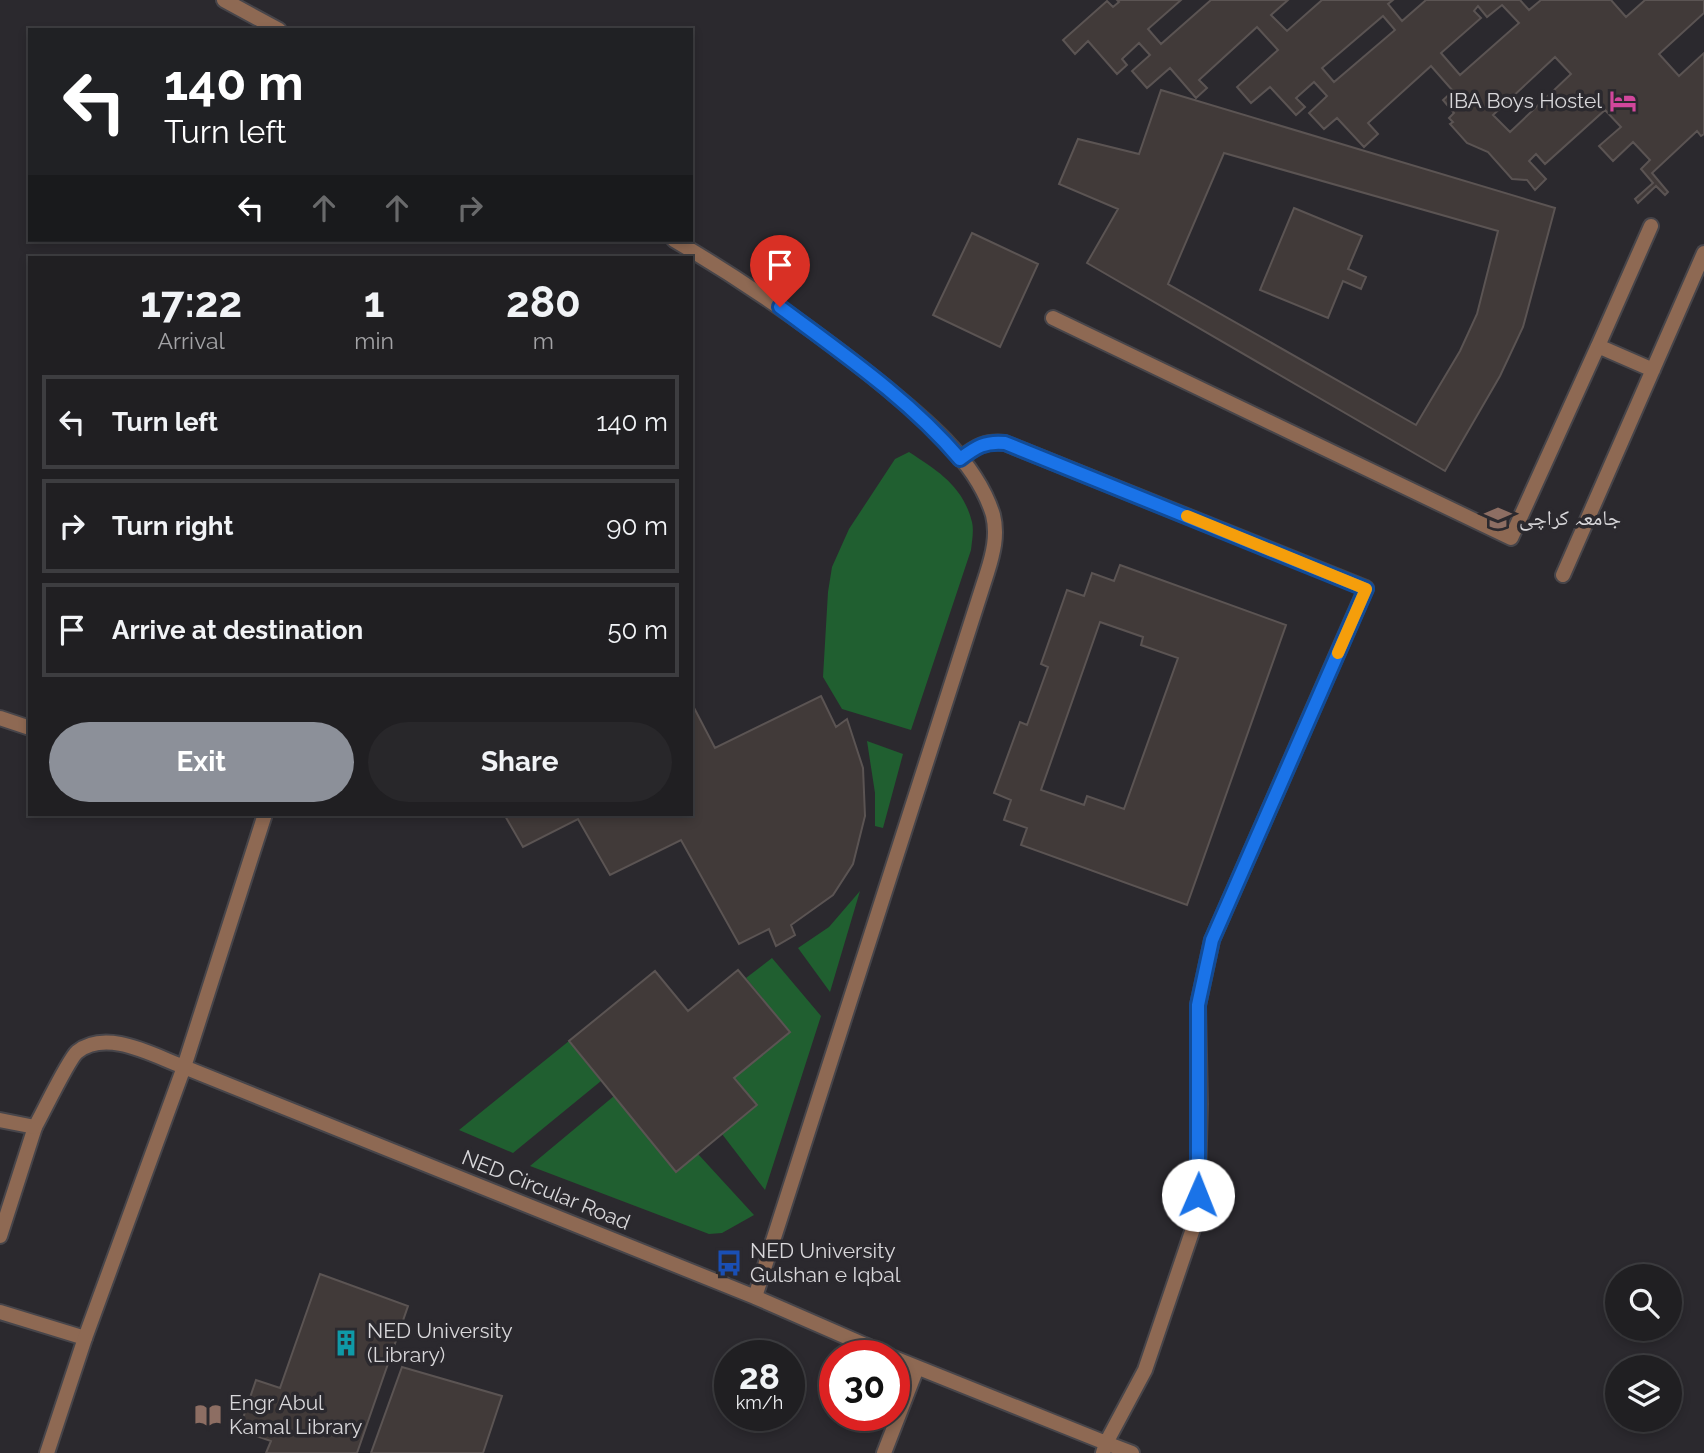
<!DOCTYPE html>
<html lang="en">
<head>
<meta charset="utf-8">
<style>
	body { margin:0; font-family:Raleway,"Noto Naskh Arabic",sans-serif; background:#28272a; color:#f1f3f6; height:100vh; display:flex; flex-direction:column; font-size:26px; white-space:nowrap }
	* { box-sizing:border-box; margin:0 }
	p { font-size:23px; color:#a2a2a5 }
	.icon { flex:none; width:38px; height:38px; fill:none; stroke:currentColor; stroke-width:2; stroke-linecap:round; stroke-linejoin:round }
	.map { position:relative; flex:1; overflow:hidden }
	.sheet { position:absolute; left:28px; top:256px; width:665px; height:560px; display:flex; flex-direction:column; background:#201f22; border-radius:0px; box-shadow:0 4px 10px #0003,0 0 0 2px #3d3d40 }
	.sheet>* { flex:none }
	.guide { position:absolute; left:28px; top:28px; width:665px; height:214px; border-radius:0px; box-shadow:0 4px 10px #0003,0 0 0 2px #3d3d40; background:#202124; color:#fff; overflow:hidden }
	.controls { position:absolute; left:1605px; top:1264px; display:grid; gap:14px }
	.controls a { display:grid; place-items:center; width:77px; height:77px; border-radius:50%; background:#201f22; box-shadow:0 4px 10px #0003,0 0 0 2px #3d3d40; font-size:35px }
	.speed { position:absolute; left:714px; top:1340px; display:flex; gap:14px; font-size:35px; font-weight:700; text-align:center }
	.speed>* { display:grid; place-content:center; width:91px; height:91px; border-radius:50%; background:#201f22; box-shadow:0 4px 10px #0003,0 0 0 2px #3d3d40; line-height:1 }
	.speed small { font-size:18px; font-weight:400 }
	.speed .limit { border:10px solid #d22; background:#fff; color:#111 }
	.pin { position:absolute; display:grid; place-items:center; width:60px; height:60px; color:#fff; margin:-72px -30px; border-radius:50% 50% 50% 0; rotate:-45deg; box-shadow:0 0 7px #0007 }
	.pin .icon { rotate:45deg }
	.me { position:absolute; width:77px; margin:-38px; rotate:1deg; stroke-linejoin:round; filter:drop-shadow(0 0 5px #0008) }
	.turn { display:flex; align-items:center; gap:24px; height:147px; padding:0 21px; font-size:32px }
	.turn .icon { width:91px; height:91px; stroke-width:2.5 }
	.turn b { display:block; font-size:49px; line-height:60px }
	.lanes { display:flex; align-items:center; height:66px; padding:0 21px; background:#0003; justify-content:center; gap:35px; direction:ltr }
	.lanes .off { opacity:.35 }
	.eta { display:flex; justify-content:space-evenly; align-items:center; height:119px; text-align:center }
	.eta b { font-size:42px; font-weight:700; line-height:49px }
	.action { display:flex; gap:14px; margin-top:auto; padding:14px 21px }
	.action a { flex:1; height:80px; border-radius:42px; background:#8c9099; color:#fff; font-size:28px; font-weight:700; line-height:80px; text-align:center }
	.action a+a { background:#28272a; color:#f1f3f6 }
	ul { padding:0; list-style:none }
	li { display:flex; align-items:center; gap:21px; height:94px; margin:0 14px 10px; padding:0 7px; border:4px solid #3d3d40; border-radius:0px }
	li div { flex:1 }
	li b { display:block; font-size:26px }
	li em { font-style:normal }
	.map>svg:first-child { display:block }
	.green { fill:#205f30 }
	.building { fill:#413a39; stroke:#5b5453; stroke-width:2; fill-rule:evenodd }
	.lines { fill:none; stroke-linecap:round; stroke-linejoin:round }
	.service-casing { stroke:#47454a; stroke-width:18 }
	.minor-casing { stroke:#47454a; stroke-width:18 }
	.service { stroke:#8e6953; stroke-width:14 }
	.minor { stroke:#8e6953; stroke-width:14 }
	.route-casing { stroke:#114b97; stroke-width:18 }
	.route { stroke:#1a73e8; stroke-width:12 }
	.slow { stroke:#f59e0b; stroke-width:12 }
	.labels { text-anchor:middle; stroke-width:7; stroke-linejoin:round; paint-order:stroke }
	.poi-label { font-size:21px; fill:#d8d7da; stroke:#2b292e; text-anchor:start }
	.street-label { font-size:21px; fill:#d8d7da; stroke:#2b292e }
</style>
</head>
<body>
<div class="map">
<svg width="1704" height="1453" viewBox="0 0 1704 1453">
	<rect width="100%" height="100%" fill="#2b292e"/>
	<path class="green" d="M 909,452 C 938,471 963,486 972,522 C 974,530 972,541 971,550 L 911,730 L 842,709 L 823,677 L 828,592 L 832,567 L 849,529 L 895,459 Z
		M 867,741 L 903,754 L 883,828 L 875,826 L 875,793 Z
		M 860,891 L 830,992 L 798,948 L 829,927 Z
		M 772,958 L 821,1016 L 765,1190 L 722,1134 L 757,1105 L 734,1078 L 790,1032 L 746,978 Z
		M 569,1041 L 601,1081 L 513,1153 L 459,1130 Z
		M 614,1096 L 676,1171 L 698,1154 L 754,1215 L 722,1233 L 709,1234 L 530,1166 Z"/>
	<path class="building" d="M 1117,0 L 1181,0 L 1148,29 L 1161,44 L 1211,0 L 1288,0 L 1271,15 L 1287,31 L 1322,0 L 1393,0 L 1388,4 L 1402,21 L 1426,0 L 1520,0 L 1529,10 L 1541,0 L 1611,0 L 1626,17 L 1645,0 L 1704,0 L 1704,13 L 1659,54 L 1679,76 L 1704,53 L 1704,134 L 1701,136 L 1697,131 L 1652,173 L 1668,192 L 1665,195 L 1656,186 L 1638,203 L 1635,199 L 1653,183 L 1641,169 L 1650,160 L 1633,142 L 1613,161 L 1599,146 L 1621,127 L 1605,110 L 1545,164 L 1536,154 L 1529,161 L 1546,179 L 1535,190 L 1527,180 L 1512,179 L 1488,152 L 1467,143 L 1450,124 L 1453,122 L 1449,118 L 1454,113 L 1443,100 L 1453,91 L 1431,66 L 1368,123 L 1378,134 L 1364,147 L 1337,118 L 1324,129 L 1309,113 L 1327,96 L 1314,82 L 1296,98 L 1305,107 L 1296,115 L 1270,87 L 1251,103 L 1237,87 L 1278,50 L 1257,27 L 1199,80 L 1207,88 L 1196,98 L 1170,68 L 1147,88 L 1132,71 L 1150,55 L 1139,43 L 1122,59 L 1127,65 L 1117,74 L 1088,41 L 1075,54 L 1063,40 L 1107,1 L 1113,7 L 1119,2 ZM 1502,5 L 1519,23 L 1460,75 L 1441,53 L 1481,18 L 1474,11 L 1478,6 L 1487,17 ZM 1383,16 L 1395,30 L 1334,82 L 1322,68 ZM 1555,57 L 1571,74 L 1510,132 L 1493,115 Z
		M 1161,90 L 1555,208 L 1523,327 L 1500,376 L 1445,471 L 1087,263 L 1118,209 L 1059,184 L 1078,139 L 1139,154 ZM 1224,153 L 1498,231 L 1477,314 L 1460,351 L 1416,425 L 1168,284 Z
		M 1294,208 L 1362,236 L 1348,269 L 1366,277 L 1361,289 L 1343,281 L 1328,318 L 1260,290 Z
		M 972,233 L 1038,264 L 1000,347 L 933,315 Z
		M 1120,565 L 1286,625 L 1187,905 L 1021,845 L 1027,828 L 1004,820 L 1011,800 L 994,793 L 1020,722 L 1027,725 L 1048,667 L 1041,664 L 1067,590 L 1084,596 L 1092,573 L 1114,581 ZM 1100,622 L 1143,637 L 1141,645 L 1178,658 L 1124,809 L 1087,796 L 1084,805 L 1041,790 Z
		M 821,696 L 836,727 L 847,719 L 863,768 L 865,816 L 853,864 L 833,895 L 791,925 L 795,935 L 776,946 L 769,929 L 739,944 L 681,840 L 610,875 L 578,819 L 523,847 L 504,814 L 691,814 L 691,702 L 715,748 Z
		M 738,970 L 790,1032 L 734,1078 L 757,1105 L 676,1172 L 569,1041 L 655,971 L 688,1011 Z
		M 320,1274 L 408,1306 L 357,1453 L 266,1453 L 271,1441 L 239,1430 L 256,1380 L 280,1388 Z
		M 402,1367 L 502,1396 L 483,1453 L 371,1453 Z"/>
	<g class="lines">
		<g class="service-casing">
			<path id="service" d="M 1651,226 L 1598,346 L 1653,370
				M 1053,318 L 1511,538 L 1598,346
				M 1563,575 L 1704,253
				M 0,1236 L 35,1127
				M 0,1312 L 85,1338
				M 884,1453 L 917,1368"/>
		</g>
		<g class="minor-casing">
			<path id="minor" d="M 224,0 L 279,30
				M 674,240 C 742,280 806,324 868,373 C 914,410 975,456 993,515 C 998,535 993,554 987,573 L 755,1297
				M 960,459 C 976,446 985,441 1005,443 L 1366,588 L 1212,940 L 1198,1005 L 1200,1104 L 1197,1217 L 1145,1370 L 1106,1443 L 1132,1453
				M 0,718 L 30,728
				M 0,1120 L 35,1127 C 43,1113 68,1060 77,1052 C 107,1028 154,1056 184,1067 L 755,1297 L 890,1356
				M 894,1358 L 1106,1443 L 1103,1453
				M 47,1453 L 85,1338 L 184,1067 L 265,814"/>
		</g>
		<use href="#service" class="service"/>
		<use href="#minor" class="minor"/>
	</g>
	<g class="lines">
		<g class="route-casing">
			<path id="route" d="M 780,307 C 843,354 909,399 960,459 C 976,447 985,441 1005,443 L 1366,589 L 1212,940 L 1198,1005 L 1198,1195"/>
		</g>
		<use href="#route" class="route"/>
		<path class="slow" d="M 1187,516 L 1366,589 L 1338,653"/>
	</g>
	<defs>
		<g id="hotel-bare" transform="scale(2.1)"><path d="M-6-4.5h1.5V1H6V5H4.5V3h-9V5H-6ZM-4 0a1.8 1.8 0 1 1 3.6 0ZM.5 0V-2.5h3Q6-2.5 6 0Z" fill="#d1479c" stroke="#2b292e" stroke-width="2.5" paint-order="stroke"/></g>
		<g id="university-bare" transform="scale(2.1)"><path d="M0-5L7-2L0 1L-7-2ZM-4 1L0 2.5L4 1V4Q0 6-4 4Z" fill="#8d6e63" stroke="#2b292e" stroke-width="2.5" paint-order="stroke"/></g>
		<g id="bus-bare" transform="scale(2.1)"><path d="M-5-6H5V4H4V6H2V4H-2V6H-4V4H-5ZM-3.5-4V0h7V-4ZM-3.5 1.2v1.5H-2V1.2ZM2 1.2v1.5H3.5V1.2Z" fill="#1a4fb4" stroke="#2b292e" stroke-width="2.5" paint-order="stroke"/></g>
		<g id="building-bare" transform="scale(2.1)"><path d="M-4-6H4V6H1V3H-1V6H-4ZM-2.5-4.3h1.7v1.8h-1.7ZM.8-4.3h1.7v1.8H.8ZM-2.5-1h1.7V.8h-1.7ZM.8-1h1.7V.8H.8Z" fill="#0f9aa8" stroke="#2b292e" stroke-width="2.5" paint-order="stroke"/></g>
		<g id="library-bare" transform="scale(2.1)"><path d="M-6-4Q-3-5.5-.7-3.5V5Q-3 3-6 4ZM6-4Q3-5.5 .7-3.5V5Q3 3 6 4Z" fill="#8d6e63" stroke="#2b292e" stroke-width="2.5" paint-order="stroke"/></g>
	</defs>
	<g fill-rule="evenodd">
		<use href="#hotel-bare" x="1623" y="101"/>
		<use href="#university-bare" x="1498" y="518"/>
		<use href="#bus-bare" x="729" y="1263"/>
		<use href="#building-bare" x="346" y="1343"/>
		<use href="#library-bare" x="208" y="1415"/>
	</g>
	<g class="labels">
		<g class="poi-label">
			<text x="1602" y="108" text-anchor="end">IBA Boys Hostel</text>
			<text x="1519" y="525">جامعہ کراچی</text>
			<text x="750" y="1258">NED University<tspan x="750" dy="24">Gulshan e Iqbal</tspan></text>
			<text x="367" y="1338">NED University<tspan x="367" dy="24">(Library)</tspan></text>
			<text x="229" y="1410">Engr Abul<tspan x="229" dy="24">Kamal Library</tspan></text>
		</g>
		<g class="street-label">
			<text transform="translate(546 1190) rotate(22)" y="7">NED Circular Road</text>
		</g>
	</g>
</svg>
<div class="controls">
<a><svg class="icon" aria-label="search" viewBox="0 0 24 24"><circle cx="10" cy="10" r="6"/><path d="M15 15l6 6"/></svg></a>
<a><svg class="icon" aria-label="layers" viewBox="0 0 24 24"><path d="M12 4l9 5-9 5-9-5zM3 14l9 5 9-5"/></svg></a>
</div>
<div class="speed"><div>28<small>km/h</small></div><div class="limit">30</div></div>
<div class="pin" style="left:780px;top:307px;background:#d93025"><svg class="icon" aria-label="arrive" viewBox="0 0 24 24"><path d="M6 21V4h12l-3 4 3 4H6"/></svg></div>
<svg class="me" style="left:1198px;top:1195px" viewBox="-20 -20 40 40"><circle r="19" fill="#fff"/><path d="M0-13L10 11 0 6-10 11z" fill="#1a73e8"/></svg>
<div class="guide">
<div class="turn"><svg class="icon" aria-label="left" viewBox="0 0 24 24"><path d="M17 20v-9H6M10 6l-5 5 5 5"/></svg><div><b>140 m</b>Turn left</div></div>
<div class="lanes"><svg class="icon" aria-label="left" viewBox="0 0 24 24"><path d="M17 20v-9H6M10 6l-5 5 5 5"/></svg><svg class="icon off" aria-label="ahead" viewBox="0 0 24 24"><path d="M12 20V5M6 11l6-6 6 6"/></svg><svg class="icon off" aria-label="ahead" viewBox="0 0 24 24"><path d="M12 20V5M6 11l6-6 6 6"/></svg><svg class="icon off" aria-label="right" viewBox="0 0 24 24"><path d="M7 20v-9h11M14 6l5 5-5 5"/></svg></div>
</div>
<section class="sheet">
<div class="eta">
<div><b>17:22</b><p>Arrival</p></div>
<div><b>1</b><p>min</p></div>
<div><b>280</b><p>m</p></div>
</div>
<ul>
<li><svg class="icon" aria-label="left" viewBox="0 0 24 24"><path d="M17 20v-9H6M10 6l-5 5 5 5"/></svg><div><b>Turn left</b></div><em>140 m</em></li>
<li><svg class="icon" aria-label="right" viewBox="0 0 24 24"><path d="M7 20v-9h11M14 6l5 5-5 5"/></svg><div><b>Turn right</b></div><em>90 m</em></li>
<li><svg class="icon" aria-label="arrive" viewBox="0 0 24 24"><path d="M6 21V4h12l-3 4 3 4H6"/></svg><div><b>Arrive at destination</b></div><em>50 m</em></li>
</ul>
<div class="action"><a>Exit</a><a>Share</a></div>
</section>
</div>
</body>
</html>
